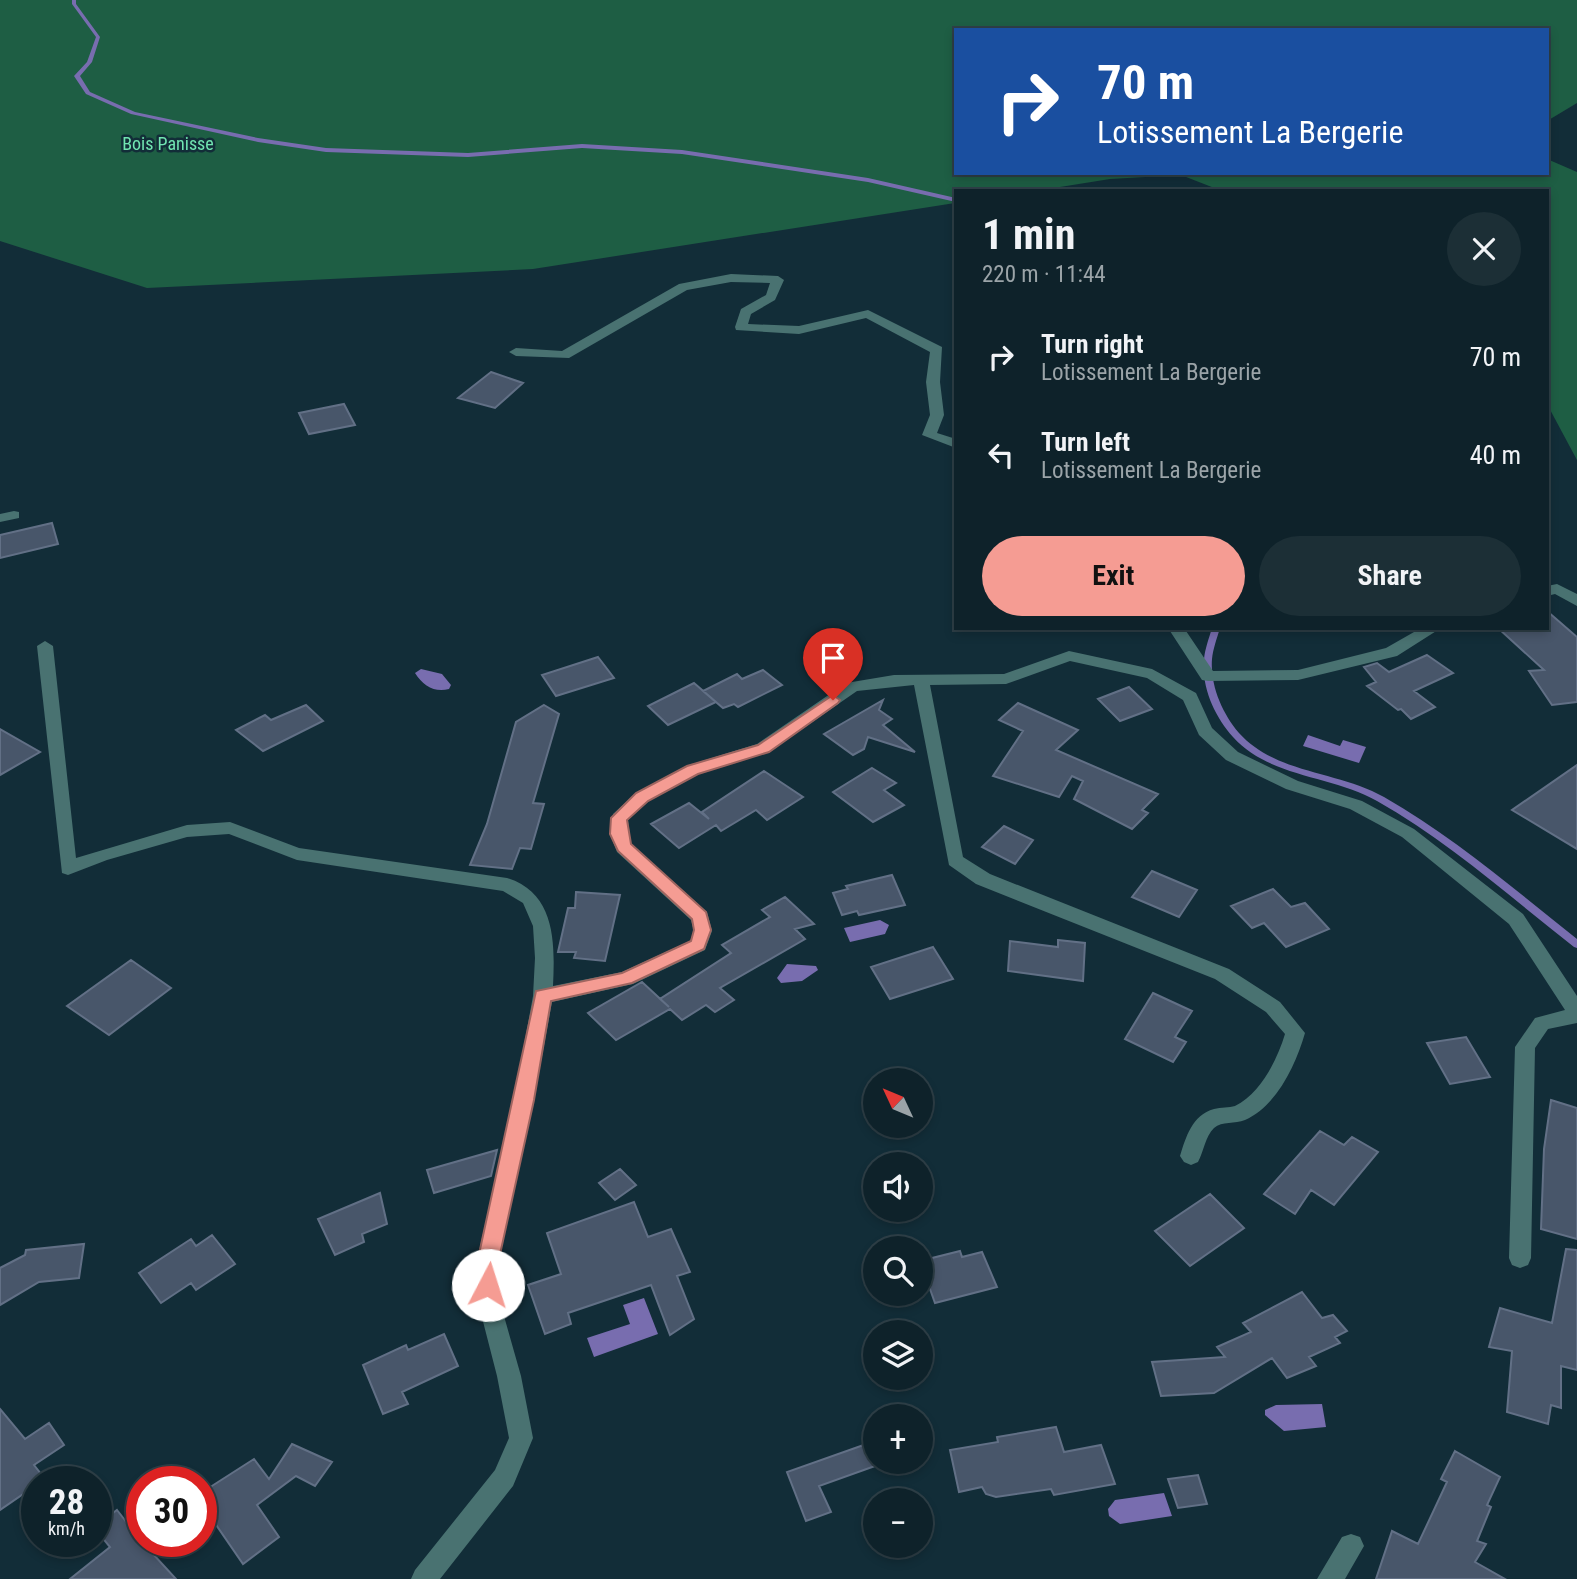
<!DOCTYPE html>
<html lang="en">
<head>
<meta charset="utf-8">
<style>
	body { margin:0; font-family:"Roboto Condensed",sans-serif; background:#1c2f36; color:#f1f3f6; height:100vh; display:flex; flex-direction:column; font-size:26px; white-space:nowrap }
	* { box-sizing:border-box; margin:0 }
	p { font-size:23px; color:#9ba4a8 }
	.icon { flex:none; width:38px; height:38px; fill:none; stroke:currentColor; stroke-width:2; stroke-linecap:round; stroke-linejoin:round }
	.map { position:relative; flex:1; overflow:hidden }
	.side { position:absolute; left:954px; top:189px; width:595px; height:441px; display:flex; flex-direction:column; background:#0e222a; border-radius:0px; box-shadow:0 4px 10px #0003,0 0 0 2px #2e3f47 }
	.side>* { flex:none }
	.guide { position:absolute; left:954px; top:28px; width:595px; height:147px; border-radius:0px; box-shadow:0 4px 10px #0003,0 0 0 2px #2e3f47; background:#1a4fa0; color:#fff; overflow:hidden }
	.needle { width:46px; rotate:314deg }
	.fabs { position:absolute; left:863px; top:1068px; display:grid; gap:14px }
	.fabs a { display:grid; place-items:center; width:70px; height:70px; border-radius:50%; background:#0e222a; box-shadow:0 4px 10px #0003,0 0 0 2px #2e3f47; font-size:35px }
	.speed { position:absolute; left:21px; top:1466px; display:flex; gap:14px; font-size:35px; font-weight:700; text-align:center }
	.speed>* { display:grid; place-content:center; width:91px; height:91px; border-radius:50%; background:#0e222a; box-shadow:0 4px 10px #0003,0 0 0 2px #2e3f47; line-height:1 }
	.speed small { font-size:18px; font-weight:400 }
	.speed .limit { border:10px solid #d22; background:#fff; color:#111 }
	.pin { position:absolute; display:grid; place-items:center; width:60px; height:60px; color:#fff; margin:-72px -30px; border-radius:50% 50% 50% 0; rotate:-45deg; box-shadow:0 0 7px #0007 }
	.pin .icon { rotate:45deg }
	.me { position:absolute; width:77px; margin:-38px; rotate:5deg; stroke-linejoin:round; filter:drop-shadow(0 0 5px #0008) }
	.turn { display:flex; align-items:center; gap:24px; height:147px; padding:0 28px; font-size:32px }
	.turn .icon { width:91px; height:91px; stroke-width:2.5 }
	.turn b { display:block; font-size:49px; line-height:60px }
	.round { display:grid; place-items:center; flex:none; width:74px; height:74px; border-radius:37px; background:#1c2f36 }
	.summary { display:flex; align-items:center; justify-content:space-between; height:119px; padding:0 28px }
	h1 { font-size:42px; font-weight:700; line-height:52px }
	.primary-button { display:flex; gap:14px; margin-top:auto; padding:14px 28px }
	.primary-button a { flex:1; height:80px; border-radius:42px; background:#f59c93; color:#111; font-size:28px; font-weight:700; line-height:80px; text-align:center }
	.primary-button a+a { background:#1c2f36; color:#f1f3f6 }
	ul { padding:0; list-style:none }
	li { display:flex; align-items:center; gap:21px; height:98px; padding:0 28px }
	li div { flex:1 }
	li b { display:block; font-size:26px }
	li em { font-style:normal }
	.map>svg:first-child { display:block }
	.green { fill:#1e5e44 }
	.water { fill:#786daf }
	.lines { fill:none; stroke-linecap:round; stroke-linejoin:round }
	.stream { fill:#786daf; fill-rule:evenodd }
	.building { fill:#48566a; stroke:#627086; stroke-width:2 }
	.minor { fill:#497271; fill-rule:evenodd }
	.route { fill:#f59c93; stroke:#9f6560; stroke-width:2 }
	.labels { text-anchor:middle; stroke-width:5; stroke-linejoin:round; paint-order:stroke }
	.far-park-label { font-size:18px; fill:#71e5b1; stroke:#122d38 }
</style>
</head>
<body>
<div class="map">
<svg width="1577" height="1579" viewBox="0 0 1577 1579">
	<rect width="100%" height="100%" fill="#122d38"/>
	<path class="green" d="M 0,0 L 1577,0 L 1577,103 L 1547,121 L 1547,30 L 956,30 L 956,173 L 1547,173 L 1547,159 L 1577,172 L 1577,460 L 1547,404 L 1547,191 L 1222,191 L 1181,175 L 1110,179 L 1035,191 L 956,191 L 955,203 L 533,269 L 147,288 L 0,241 Z"/>
	<path class="water" d="M 421,669 L 442,674 L 451,685 L 449,689 C 435,693 423,686 415,673 Z
		M 1308,735 L 1340,746 L 1343,740 L 1366,747 L 1359,763 L 1303,746 Z
		M 880,920 L 889,925 L 885,934 L 850,942 L 844,928 Z
		M 787,964 L 816,966 L 818,970 L 802,981 L 781,983 L 777,978 Z
		M 644,1298 L 658,1334 L 594,1357 L 587,1338 L 630,1324 L 623,1305 Z
		M 1322,1404 L 1326,1427 L 1284,1431 L 1265,1415 L 1265,1410 L 1276,1405 Z
		M 1164,1493 L 1172,1516 L 1120,1524 L 1109,1516 L 1108,1509 L 1115,1500 Z"/>
	<g class="lines">
		<path class="stream" d="M 72,0 L 76,0 L 76,4 L 100,37 L 92,62 L 80,76 L 90,92 L 135,112 L 258,138 L 326,148 L 468,153 L 582,144 L 682,150 L 868,178 L 956,198 L 956,202 L 868,182 L 682,154 L 582,148 L 468,157 L 326,152 L 258,142 L 131,114 L 86,94 L 74,76 L 87,62 L 96,37 L 72,4 Z
			M 1212,628 L 1220,628 C 1217,638 1213,649 1212,659 C 1210,685 1222,713 1239,733 C 1276,774 1338,771 1384,797 C 1454,837 1514,889 1577,939 L 1577,948 L 1574,947 C 1509,896 1449,842 1377,801 C 1332,775 1270,778 1233,737 C 1215,717 1201,687 1204,659 C 1205,649 1209,638 1212,628 Z"/>
	</g>
	<path class="building" d="M 491,372 L 523,383 L 495,408 L 458,398 Z
		M 344,404 L 355,425 L 309,434 L 299,413 Z
		M 52,523 L 58,544 L 0,558 L 0,535 Z
		M 1547,611 L 1577,637 L 1577,702 L 1552,705 L 1529,671 L 1544,670 L 1498,628 L 1547,628 Z
		M 1427,655 L 1453,673 L 1414,691 L 1435,707 L 1411,719 L 1401,709 L 1398,710 L 1367,686 L 1376,682 L 1364,667 L 1377,663 L 1389,672 Z
		M 598,657 L 614,678 L 556,696 L 542,675 Z
		M 763,670 L 782,685 L 738,707 L 734,704 L 723,708 L 703,691 L 737,674 L 742,679 Z
		M 694,683 L 716,702 L 668,725 L 648,706 Z
		M 1129,687 L 1152,709 L 1120,721 L 1098,699 Z
		M 883,700 L 879,710 L 892,719 L 883,725 L 915,752 L 868,737 L 864,749 L 853,755 L 824,734 Z
		M 1018,703 L 1078,730 L 1056,750 L 1158,794 L 1142,810 L 1148,813 L 1132,829 L 1074,799 L 1083,781 L 1072,776 L 1059,797 L 993,776 L 1023,731 L 999,720 Z
		M 306,705 L 323,721 L 263,751 L 236,730 L 265,715 L 271,720 Z
		M 544,705 L 559,714 L 533,803 L 544,804 L 531,849 L 520,848 L 512,869 L 470,865 L 487,824 L 516,722 Z
		M 0,729 L 40,752 L 0,775 Z
		M 1577,765 L 1577,849 L 1512,810 Z
		M 872,768 L 896,783 L 884,790 L 904,805 L 873,822 L 833,792 Z
		M 764,771 L 803,797 L 767,820 L 756,810 L 721,831 L 716,825 L 679,848 L 651,824 L 689,803 L 709,819 L 702,812 Z
		M 1004,826 L 1033,840 L 1015,864 L 982,847 Z
		M 1152,871 L 1197,890 L 1179,917 L 1132,897 Z
		M 892,875 L 905,905 L 859,915 L 857,911 L 842,915 L 833,893 L 848,889 L 846,886 Z
		M 1273,889 L 1291,907 L 1305,903 L 1329,929 L 1286,947 L 1264,923 L 1252,928 L 1231,906 Z
		M 576,892 L 620,895 L 605,961 L 574,958 L 576,952 L 558,952 L 568,908 L 575,908 Z
		M 785,897 L 814,924 L 795,929 L 805,939 L 720,988 L 734,1000 L 715,1012 L 706,1005 L 682,1020 L 670,1009 L 616,1040 L 588,1013 L 642,982 L 669,1007 L 660,999 L 731,953 L 722,945 L 770,917 L 762,910 Z
		M 1058,940 L 1085,943 L 1083,981 L 1008,971 L 1010,941 L 1058,947 Z
		M 933,947 L 953,979 L 890,999 L 871,967 Z
		M 131,960 L 171,988 L 109,1035 L 67,1006 Z
		M 1153,993 L 1192,1011 L 1175,1037 L 1186,1042 L 1173,1062 L 1125,1039 Z
		M 1466,1037 L 1490,1077 L 1450,1084 L 1427,1043 Z
		M 1551,1100 L 1577,1108 L 1577,1239 L 1541,1229 L 1544,1149 Z
		M 1320,1131 L 1344,1145 L 1352,1137 L 1378,1152 L 1334,1205 L 1311,1190 L 1295,1214 L 1264,1194 Z
		M 497,1150 L 491,1176 L 434,1193 L 427,1170 Z
		M 620,1169 L 636,1185 L 615,1200 L 599,1183 Z
		M 380,1193 L 387,1224 L 362,1234 L 364,1242 L 335,1255 L 318,1219 Z
		M 1210,1194 L 1244,1228 L 1190,1266 L 1155,1231 Z
		M 634,1202 L 648,1237 L 671,1229 L 690,1272 L 677,1276 L 694,1319 L 670,1335 L 651,1285 L 568,1313 L 571,1324 L 545,1334 L 528,1285 L 561,1274 L 547,1233 Z
		M 212,1235 L 235,1264 L 196,1290 L 191,1283 L 161,1303 L 139,1273 L 191,1239 L 196,1246 Z
		M 84,1244 L 79,1278 L 39,1282 L 0,1305 L 0,1268 L 25,1255 L 26,1250 Z
		M 1566,1249 L 1577,1250 L 1577,1370 L 1561,1366 L 1561,1408 L 1551,1405 L 1548,1424 L 1507,1412 L 1512,1351 L 1489,1347 L 1500,1308 L 1552,1323 Z
		M 960,1251 L 962,1257 L 982,1252 L 997,1287 L 935,1303 L 920,1261 Z
		M 1302,1292 L 1322,1318 L 1333,1315 L 1347,1331 L 1335,1337 L 1340,1343 L 1309,1357 L 1316,1366 L 1287,1378 L 1272,1358 L 1214,1393 L 1161,1396 L 1152,1362 L 1225,1357 L 1217,1347 L 1251,1332 L 1243,1323 Z
		M 444,1334 L 458,1366 L 402,1392 L 408,1404 L 383,1414 L 363,1365 L 406,1345 L 408,1350 Z
		M 0,1409 L 25,1439 L 49,1423 L 64,1445 L 34,1465 L 45,1479 L 0,1510 Z
		M 1056,1427 L 1064,1452 L 1101,1445 L 1115,1484 L 1054,1495 L 1051,1489 L 996,1497 L 986,1494 L 982,1487 L 959,1492 L 950,1450 L 998,1442 L 997,1437 Z
		M 875,1441 L 875,1466 L 819,1486 L 831,1512 L 806,1521 L 787,1472 Z
		M 292,1444 L 332,1462 L 315,1486 L 296,1476 L 257,1505 L 279,1537 L 243,1564 L 201,1503 L 201,1493 L 254,1459 L 269,1479 Z
		M 1455,1451 L 1500,1477 L 1487,1505 L 1491,1507 L 1477,1541 L 1486,1544 L 1475,1562 L 1505,1579 L 1376,1579 L 1392,1531 L 1418,1544 L 1447,1482 L 1441,1479 Z
		M 1198,1475 L 1207,1504 L 1178,1508 L 1168,1479 Z
		M 117,1510 L 142,1542 L 176,1579 L 70,1579 L 110,1547 L 96,1530 L 96,1526 Z"/>
	<g class="lines">
		<path class="minor" d="M 731,274 L 778,276 L 784,280 L 775,300 L 751,314 L 748,324 L 799,326 L 868,310 L 942,347 L 940,382 L 944,415 L 937,433 L 956,439 L 956,448 L 922,435 L 930,415 L 926,382 L 930,352 L 866,318 L 799,334 L 736,330 L 735,327 L 741,309 L 766,295 L 770,283 L 731,282 L 687,290 L 569,358 L 516,356 L 509,352 L 516,348 L 562,351 L 679,284 Z
			M 14,511 L 19,512 L 19,518 L 0,522 L 0,514 Z
			M 1557,584 L 1577,594 L 1577,606 L 1555,594 L 1547,596 L 1547,586 Z
			M 1168,628 L 1184,628 L 1213,671 L 1298,670 L 1386,648 L 1421,628 L 1441,628 L 1397,656 L 1298,680 L 1208,681 L 1202,680 Z
			M 45,641 L 53,646 L 76,858 L 187,825 L 230,822 L 299,848 L 507,878 C 556,893 555,944 553,986 L 622,972 L 690,941 L 694,931 L 691,920 L 617,852 L 610,834 L 613,814 L 636,793 L 686,766 L 757,744 L 846,683 L 894,675 L 1004,674 L 1069,651 L 1152,669 L 1196,693 L 1212,728 L 1238,752 L 1298,781 L 1362,801 L 1414,829 L 1523,914 L 1577,996 L 1577,1023 L 1548,1029 L 1535,1048 L 1531,1258 L 1528,1265 L 1520,1268 L 1512,1265 L 1509,1258 L 1515,1047 L 1535,1018 L 1565,1010 L 1509,924 L 1402,837 L 1350,809 L 1286,789 L 1226,760 L 1199,735 L 1183,700 L 1147,678 L 1070,661 L 1006,684 L 930,685 L 963,857 L 990,874 L 1229,969 L 1280,1002 L 1305,1033 C 1296,1064 1277,1106 1245,1120 C 1235,1124 1222,1121 1214,1128 C 1205,1137 1204,1151 1198,1162 L 1191,1165 L 1184,1162 L 1180,1156 C 1186,1137 1192,1115 1214,1109 C 1221,1107 1229,1108 1235,1106 C 1261,1093 1277,1060 1285,1034 L 1266,1012 L 1215,979 L 976,884 L 949,865 L 914,685 L 857,691 L 769,752 L 698,774 L 648,801 L 628,820 L 631,844 L 707,912 L 712,931 L 705,950 L 633,984 L 552,1002 L 534,1100 L 497,1268 L 500,1302 L 521,1376 L 533,1438 L 513,1486 L 440,1579 L 411,1579 L 415,1570 L 495,1470 L 509,1438 L 497,1376 L 478,1302 L 475,1268 L 514,1100 L 533,996 L 535,958 L 533,926 L 523,903 L 503,891 L 297,860 L 229,834 L 187,837 L 107,860 L 68,875 L 62,873 L 37,646 Z
			M 1351,1534 L 1360,1537 L 1364,1546 L 1345,1579 L 1317,1579 L 1342,1537 Z"/>
	</g>
	<path class="route" d="M 833,695 L 840,700 L 838,703 L 769,752 L 698,774 L 648,801 L 627,820 L 631,844 L 706,912 L 711,930 L 704,949 L 632,983 L 551,1001 L 534,1100 L 497,1268 L 498,1285 L 495,1292 L 488,1294 L 480,1292 L 476,1268 L 536,991 L 622,973 L 691,941 L 694,930 L 692,919 L 618,851 L 610,834 L 611,818 L 636,793 L 687,766 L 758,745 Z"/>
	<g class="labels">
		<g class="far-park-label">
			<text x="168" y="150">Bois Panisse</text>
		</g>
	</g>
</svg>
<div class="fabs">
<a><svg class="needle" viewBox="-14 -14 28 28"><path d="M0-13l5 13h-10z" fill="#e53935"/><path d="M0 13l5-13h-10z" fill="#9ba4a8"/></svg></a>
<a><svg class="icon" aria-label="sound" viewBox="0 0 24 24"><path d="M4 9h4l5-4v14l-5-4H4zM17 9q2 3 0 6"/></svg></a>
<a><svg class="icon" aria-label="search" viewBox="0 0 24 24"><circle cx="10" cy="10" r="6"/><path d="M15 15l6 6"/></svg></a>
<a><svg class="icon" aria-label="layers" viewBox="0 0 24 24"><path d="M12 4l9 5-9 5-9-5zM3 14l9 5 9-5"/></svg></a>
<a>+</a>
<a>−</a>
</div>
<div class="speed"><div>28<small>km/h</small></div><div class="limit">30</div></div>
<div class="pin" style="left:833px;top:700px;background:#d93025"><svg class="icon" aria-label="arrive" viewBox="0 0 24 24"><path d="M6 21V4h12l-3 4 3 4H6"/></svg></div>
<svg class="me" style="left:488px;top:1285px" viewBox="-20 -20 40 40"><circle r="19" fill="#fff"/><path d="M0-13L10 11 0 6-10 11z" fill="#f59c93"/></svg>
<div class="guide">
<div class="turn"><svg class="icon" aria-label="right" viewBox="0 0 24 24"><path d="M7 20v-9h11M14 6l5 5-5 5"/></svg><div><b>70 m</b>Lotissement La Bergerie</div></div>
</div>
<section class="side">
<div class="summary"><div><h1>1 min</h1><p>220 m · 11:44</p></div><a class="round"><svg class="icon" aria-label="close" viewBox="0 0 24 24"><path d="M6 6l12 12M18 6L6 18"/></svg></a></div>
<ul>
<li><svg class="icon" aria-label="right" viewBox="0 0 24 24"><path d="M7 20v-9h11M14 6l5 5-5 5"/></svg><div><b>Turn right</b><p>Lotissement La Bergerie</p></div><em>70 m</em></li>
<li><svg class="icon" aria-label="left" viewBox="0 0 24 24"><path d="M17 20v-9H6M10 6l-5 5 5 5"/></svg><div><b>Turn left</b><p>Lotissement La Bergerie</p></div><em>40 m</em></li>
</ul>
<div class="primary-button"><a>Exit</a><a>Share</a></div>
</section>
</div>
</body>
</html>
